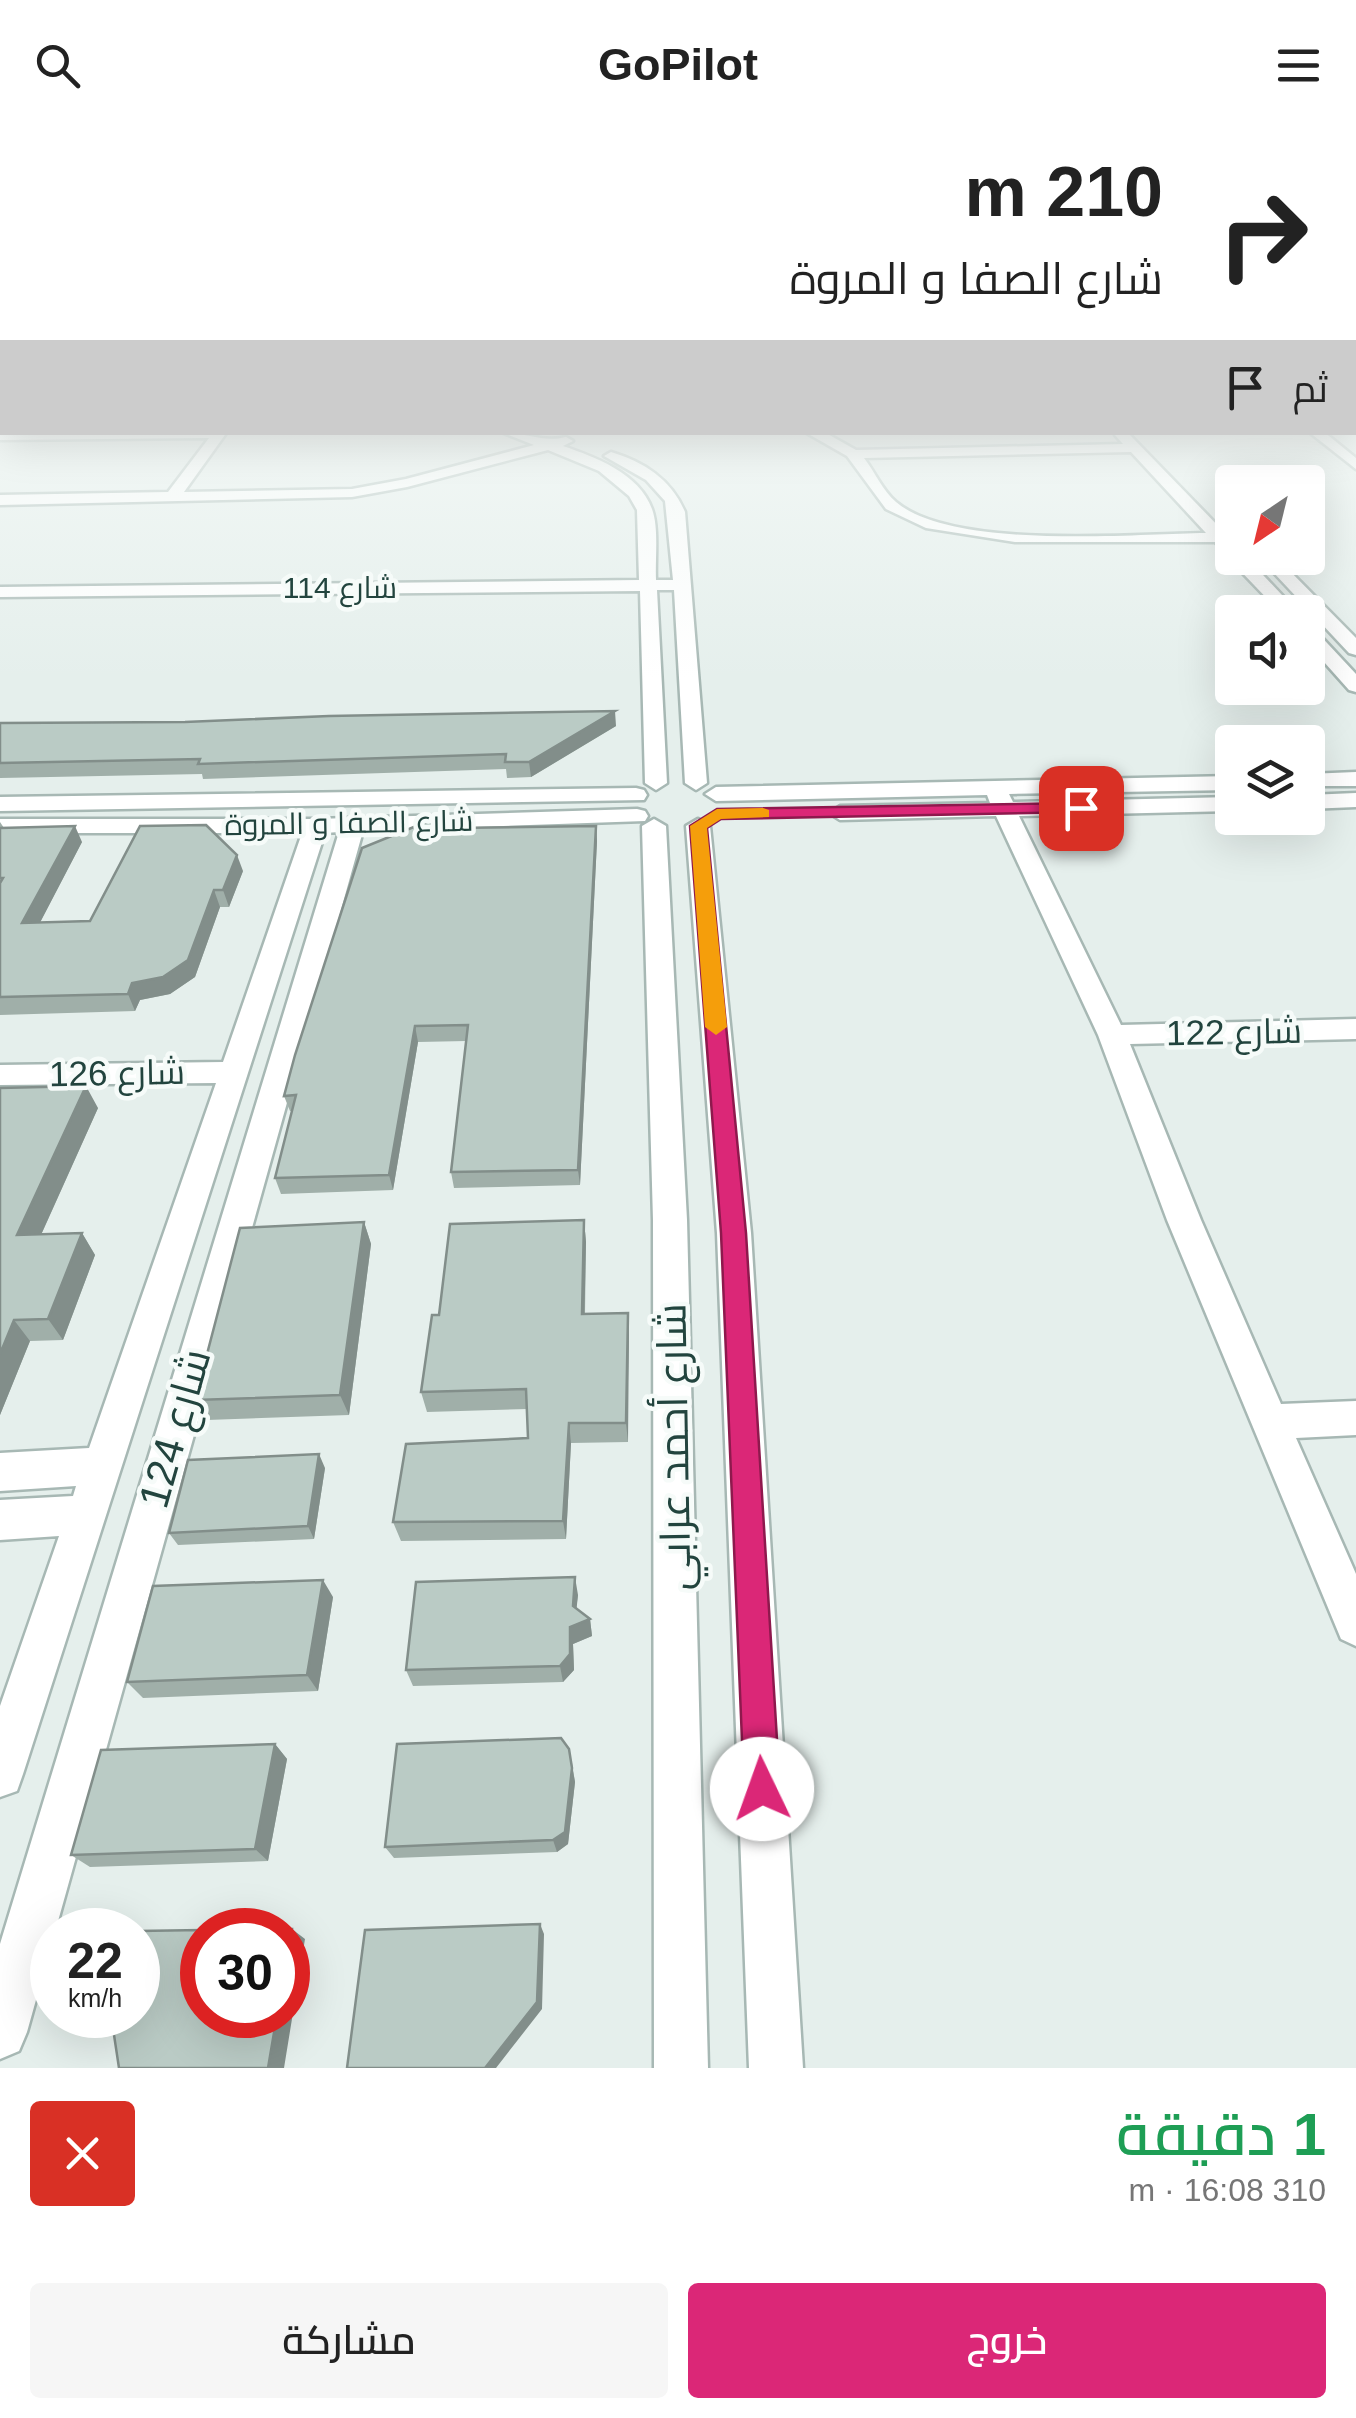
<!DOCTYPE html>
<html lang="ar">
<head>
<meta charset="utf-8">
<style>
	body { margin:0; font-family:Helvetica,Cairo,sans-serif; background:#f6f6f6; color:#222; direction:rtl; height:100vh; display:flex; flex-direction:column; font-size:38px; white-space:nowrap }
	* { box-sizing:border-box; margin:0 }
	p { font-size:32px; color:#767676 }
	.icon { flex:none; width:55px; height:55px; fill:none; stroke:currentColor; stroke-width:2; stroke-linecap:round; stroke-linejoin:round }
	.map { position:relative; height:1938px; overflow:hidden; direction:ltr }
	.side { display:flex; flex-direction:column; background:#fff; flex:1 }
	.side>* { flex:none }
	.top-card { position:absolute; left:0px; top:0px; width:1358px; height:305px; box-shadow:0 10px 40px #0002; direction:rtl; background:#fff; color:#222; overflow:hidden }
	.needle { width:65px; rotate:215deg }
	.tools { position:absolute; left:1215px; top:335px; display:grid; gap:20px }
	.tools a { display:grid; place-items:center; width:110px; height:110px; border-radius:10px; background:#fff; box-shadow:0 10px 40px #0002; font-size:50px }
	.speed { position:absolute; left:30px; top:1778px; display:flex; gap:20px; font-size:50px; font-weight:700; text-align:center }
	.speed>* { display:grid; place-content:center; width:130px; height:130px; border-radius:50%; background:#fff; box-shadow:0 10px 40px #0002; line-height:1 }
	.speed small { font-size:25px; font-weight:400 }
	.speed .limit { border:15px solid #d22; background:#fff; color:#111 }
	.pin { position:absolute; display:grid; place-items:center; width:85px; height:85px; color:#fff; margin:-42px; border-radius:20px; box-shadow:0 5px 15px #0006 }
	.me { position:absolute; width:110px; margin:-55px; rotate:357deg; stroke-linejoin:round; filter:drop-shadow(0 0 8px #0008) }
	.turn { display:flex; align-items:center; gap:35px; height:210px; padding:0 30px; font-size:45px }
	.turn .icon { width:130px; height:130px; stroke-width:2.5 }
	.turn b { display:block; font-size:70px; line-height:85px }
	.then { display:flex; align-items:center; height:95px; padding:0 30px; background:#0003; gap:20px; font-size:38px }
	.round { display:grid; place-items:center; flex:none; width:105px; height:105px; border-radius:10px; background:#f6f6f6 }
	.summary { display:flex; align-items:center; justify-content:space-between; height:170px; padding:0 30px }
	h1 { font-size:60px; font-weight:600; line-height:75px; color:#1e9e55 }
	.cta { display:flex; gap:20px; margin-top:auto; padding:20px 30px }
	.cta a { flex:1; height:115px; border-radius:10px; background:#db2777; color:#fff; font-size:40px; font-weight:600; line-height:115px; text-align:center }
	.cta a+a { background:#f6f6f6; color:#222 }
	header { display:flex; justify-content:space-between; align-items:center; height:130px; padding:0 30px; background:#fff; font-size:45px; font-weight:600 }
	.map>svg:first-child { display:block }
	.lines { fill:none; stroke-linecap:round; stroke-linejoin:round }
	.minor-casing { stroke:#a7b8b4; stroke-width:5 }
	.minor { fill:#fff; fill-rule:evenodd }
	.wall { fill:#a0afa9 }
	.shaded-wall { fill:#828e8a }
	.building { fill:#bacbc5; stroke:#828e8a; stroke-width:2.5 }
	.route { fill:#db2777; stroke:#8e194d; stroke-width:2.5 }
	.slow { fill:#f59e0b }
	.labels { text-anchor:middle; stroke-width:9; stroke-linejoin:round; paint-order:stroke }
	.far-street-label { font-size:30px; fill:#22443e; stroke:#f6fbf9 }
	.street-label { font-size:35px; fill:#22443e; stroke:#f6fbf9 }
	.near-street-label { font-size:42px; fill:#22443e; stroke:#f6fbf9 }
</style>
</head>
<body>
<header><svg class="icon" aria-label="menu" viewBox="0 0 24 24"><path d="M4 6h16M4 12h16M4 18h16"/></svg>GoPilot<svg class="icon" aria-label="search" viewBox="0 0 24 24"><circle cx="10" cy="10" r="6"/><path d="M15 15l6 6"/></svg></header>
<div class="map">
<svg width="1356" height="1938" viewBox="0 0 1356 1938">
	<rect width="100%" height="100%" fill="#e5efec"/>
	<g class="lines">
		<g class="minor-casing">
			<path id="minor" d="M 0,302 L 227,302 L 184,362 L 352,359 L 406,349 L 534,315 L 501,302 C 524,302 543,313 566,307 L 573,311 L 563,316 C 595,327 639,343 652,379 C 659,398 655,429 656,450 L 673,450 L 665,371 L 646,350 L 604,326 L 611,322 C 644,332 671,349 685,382 L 707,653 L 696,660 L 685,653 L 674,460 L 657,460 L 667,653 L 656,660 L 645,653 L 640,461 L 0,467 L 0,457 L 639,450 L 637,380 L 629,366 L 599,341 L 548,320 L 407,357 L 352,367 L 0,375 L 0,365 L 168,362 L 209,308 L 0,310 Z
				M 805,302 L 824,302 L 856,320 L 1123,314 L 1115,305 L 1127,302 L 1224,402 L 1232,402 L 1232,420 L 1222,419 L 1215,412 L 1015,412 L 926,398 L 886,379 L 847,326 ZM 1131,322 L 1206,403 C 1132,404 953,420 896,372 C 882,360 875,342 864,328 Z
				M 1309,302 L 1324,302 L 1356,328 L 1356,339 Z
				M 1232,424 L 1247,428 L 1298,482 L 1280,482 L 1232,432 Z
				M 1260,428 L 1277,428 L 1356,508 L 1356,525 L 1349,523 Z
				M 1308,497 L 1314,499 L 1356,544 L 1356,562 L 1349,560 L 1308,514 Z
				M 1356,642 L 1356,656 L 1308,656 L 1308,644 Z
				M 1232,646 L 1232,660 L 1009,664 L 1013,672 L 1232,667 L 1232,681 L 1019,686 L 1121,895 L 1356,889 L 1356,909 L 1130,914 L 1201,1090 L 1281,1274 L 1356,1271 L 1356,1305 L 1296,1308 L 1356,1444 L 1356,1516 L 1341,1509 L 1167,1090 L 1098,905 L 996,686 L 840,690 L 829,683 L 840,676 L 990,673 L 987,665 L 716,671 L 705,664 L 716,657 Z
				M 636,658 L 644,660 L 647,665 L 644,670 L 0,681 L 0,667 Z
				M 1356,663 L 1356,677 L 1308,679 L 1308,665 Z
				M 637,679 L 645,681 L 648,686 L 645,691 L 363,701 L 27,1902 L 19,1921 L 0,1929 L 0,1814 L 339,702 L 325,703 L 23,1644 L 17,1661 L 0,1667 L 0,1576 L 59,1406 L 0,1410 L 0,1370 L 73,1366 L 76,1356 L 0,1361 L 0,1323 L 89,1318 L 216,953 L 0,955 L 0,935 L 223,932 L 302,703 L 0,703 L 0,689 L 316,689 Z
				M 654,689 L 666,696 L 687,1090 L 708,1938 L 654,1938 L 653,1090 L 642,696 Z
				M 698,689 L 710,696 L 751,1103 L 803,1938 L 749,1938 L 717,1103 L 686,696 Z"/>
		</g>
		<use href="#minor" class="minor"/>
	</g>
	<path class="wall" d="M 0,593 L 616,596 L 531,647 L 507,648 L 506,639 L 203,649 L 202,644 L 0,648 Z
		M 0,692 L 4,698 L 82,712 L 40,792 L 90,791 L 243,741 L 229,777 L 220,777 L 195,847 L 170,864 L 140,870 L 135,881 L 0,885 Z
		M 455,692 L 456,698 L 596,696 L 597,711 L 580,1055 L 454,1058 L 451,1042 L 466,911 L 418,912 L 393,1060 L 281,1064 L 275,1048 L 292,981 L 290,981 L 284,966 Z
		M 0,958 L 98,978 L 41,1105 L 82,1103 L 95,1125 L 63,1210 L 30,1211 L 0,1285 Z
		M 584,1090 L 586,1112 L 585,1184 L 628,1183 L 628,1312 L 571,1313 L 566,1409 L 401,1411 L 393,1392 L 528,1308 L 527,1279 L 427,1282 L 421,1262 L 439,1185 Z
		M 364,1092 L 371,1114 L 349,1285 L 207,1290 L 195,1270 Z
		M 325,1338 L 314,1409 L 178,1415 L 169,1403 Z
		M 578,1465 L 576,1479 L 590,1489 L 592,1506 L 573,1514 L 574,1540 L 563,1552 L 413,1556 L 406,1540 Z
		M 333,1467 L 318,1561 L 143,1568 L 127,1552 Z
		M 275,1614 L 287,1629 L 268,1731 L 90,1737 L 71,1725 Z
		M 572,1633 L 575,1652 L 568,1714 L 557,1722 L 394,1728 L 385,1717 Z"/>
	<path class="shaded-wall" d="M 615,581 L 616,596 L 531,647 L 529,632 Z
		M 75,696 L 82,712 L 31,810 L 22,793 Z
		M 596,696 L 597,711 L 580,1055 L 578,1040 Z
		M 237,725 L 243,741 L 229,777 L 223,760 Z
		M 214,760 L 220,777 L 195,847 L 170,864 L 140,870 L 135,881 L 128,864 L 132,853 Z
		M 415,896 L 418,912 L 393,1060 L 389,1045 Z
		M 86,956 L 98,978 L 31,1127 L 17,1105 Z
		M 584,1090 L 586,1112 L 584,1205 L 582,1184 Z
		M 364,1092 L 371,1114 L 349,1285 L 340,1265 Z
		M 82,1103 L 95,1125 L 63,1210 L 48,1189 Z
		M 628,1183 L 629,1204 L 628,1312 L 626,1293 Z
		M 14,1190 L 30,1211 L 0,1285 L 0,1224 Z
		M 569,1293 L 571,1313 L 566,1409 L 563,1391 Z
		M 319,1324 L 325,1338 L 314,1409 L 308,1396 Z
		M 575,1447 L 578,1465 L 575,1493 L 573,1476 Z
		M 323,1450 L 333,1467 L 318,1561 L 307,1545 Z
		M 590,1489 L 592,1506 L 573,1514 L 574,1540 L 563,1552 L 560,1536 L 570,1497 Z
		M 275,1614 L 287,1629 L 268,1731 L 255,1719 Z
		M 569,1619 L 575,1652 L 568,1714 L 557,1722 L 553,1710 Z
		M 540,1794 L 544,1804 L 542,1879 L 496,1938 L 485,1938 Z
		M 292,1799 L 305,1809 L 284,1938 L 268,1938 L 277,1885 L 288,1885 L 288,1825 Z"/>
	<path class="building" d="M 615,581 L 529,632 L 505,632 L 506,624 L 198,634 L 200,629 L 0,633 L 0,593 L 185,592 L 329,586 Z
		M 426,692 L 455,692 L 454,698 L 596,696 L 578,1040 L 451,1042 L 468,895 L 415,896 L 389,1045 L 275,1048 L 296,965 L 284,966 L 295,925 L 362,718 Z
		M 206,695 L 237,725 L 223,760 L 214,760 L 188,830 L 163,847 L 132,853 L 128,864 L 0,867 L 0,753 L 3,748 L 0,748 L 0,698 L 75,696 L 22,793 L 90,791 L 140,696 Z
		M 86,956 L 17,1105 L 82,1103 L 48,1189 L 14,1190 L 0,1224 L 0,958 Z
		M 584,1090 L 582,1184 L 628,1183 L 626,1293 L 569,1293 L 563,1391 L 393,1392 L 406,1314 L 528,1308 L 526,1259 L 421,1262 L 432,1185 L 439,1185 L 450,1094 Z
		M 364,1092 L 340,1265 L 195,1270 L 240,1098 Z
		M 319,1324 L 308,1396 L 169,1403 L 188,1330 Z
		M 575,1447 L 573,1476 L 590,1489 L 570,1497 L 570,1524 L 560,1536 L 406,1540 L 416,1452 Z
		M 323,1450 L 307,1545 L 127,1552 L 153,1456 Z
		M 561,1608 L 569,1619 L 572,1638 L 565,1702 L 553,1710 L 385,1717 L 397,1614 Z
		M 275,1614 L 255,1719 L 71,1725 L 101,1620 Z
		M 540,1794 L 537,1872 L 485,1938 L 347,1938 L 365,1800 Z
		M 292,1799 L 288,1825 L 288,1800 L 224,1800 Z
		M 202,1800 L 202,1885 L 277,1885 L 268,1938 L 119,1938 L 111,1885 L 138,1885 L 138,1801 Z"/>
	<linearGradient id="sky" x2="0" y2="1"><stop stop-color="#82bae2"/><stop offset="0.51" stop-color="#f3f8f6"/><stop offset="1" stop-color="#f3f8f6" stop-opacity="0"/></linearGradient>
	<rect width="1356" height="548" fill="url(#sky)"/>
	<path class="route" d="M 1081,673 L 1090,678 L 1087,682 L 721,689 L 707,698 L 746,1103 L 780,1659 L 775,1672 L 762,1677 L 749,1672 L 744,1659 L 721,1103 L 690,696 L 717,679 Z"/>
	<path class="slow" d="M 763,678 L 769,680 L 769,687 L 721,689 L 707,698 L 727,897 L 716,905 L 705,897 L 690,696 L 717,679 Z"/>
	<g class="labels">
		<g class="far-street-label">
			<text x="340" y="468">شارع 114</text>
			<text transform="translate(349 693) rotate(-1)" y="10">شارع الصفا و المروة</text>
		</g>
		<g class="street-label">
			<text transform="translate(1234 902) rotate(-1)" y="12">شارع 122</text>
			<text transform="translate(117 943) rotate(-1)" y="12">شارع 126</text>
		</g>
		<g class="near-street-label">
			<text transform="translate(174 1298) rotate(-74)" y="15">شارع 124</text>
			<text transform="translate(673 1317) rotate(-91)" y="15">شارع أحمد عرابي</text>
		</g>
	</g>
</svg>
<div class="tools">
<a><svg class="needle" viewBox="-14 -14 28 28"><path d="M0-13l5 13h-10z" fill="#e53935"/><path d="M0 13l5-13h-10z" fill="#767676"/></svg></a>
<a><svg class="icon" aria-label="sound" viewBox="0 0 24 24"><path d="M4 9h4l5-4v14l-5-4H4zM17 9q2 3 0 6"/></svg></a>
<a><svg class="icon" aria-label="layers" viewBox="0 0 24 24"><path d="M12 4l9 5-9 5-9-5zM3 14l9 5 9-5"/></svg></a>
</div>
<div class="speed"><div>22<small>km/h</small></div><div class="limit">30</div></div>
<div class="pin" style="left:1081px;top:678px;background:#d93025"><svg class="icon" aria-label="arrive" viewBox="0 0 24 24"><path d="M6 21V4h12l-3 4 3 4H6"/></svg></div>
<svg class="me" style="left:762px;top:1659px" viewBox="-20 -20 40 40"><circle r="19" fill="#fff"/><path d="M0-13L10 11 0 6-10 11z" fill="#db2777"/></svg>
<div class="top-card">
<div class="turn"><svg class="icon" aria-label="right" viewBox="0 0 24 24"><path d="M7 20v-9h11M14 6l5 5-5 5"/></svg><div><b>210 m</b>شارع الصفا و المروة</div></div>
<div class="then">ثم<svg class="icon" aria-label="arrive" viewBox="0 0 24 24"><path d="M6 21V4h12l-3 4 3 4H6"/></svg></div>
</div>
</div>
<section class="side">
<div class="summary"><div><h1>1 دقيقة</h1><p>310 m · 16:08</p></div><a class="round" style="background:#d93025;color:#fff"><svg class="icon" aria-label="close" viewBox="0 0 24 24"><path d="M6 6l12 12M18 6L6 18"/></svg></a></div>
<div class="cta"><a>خروج</a><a>مشاركة</a></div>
</section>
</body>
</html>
